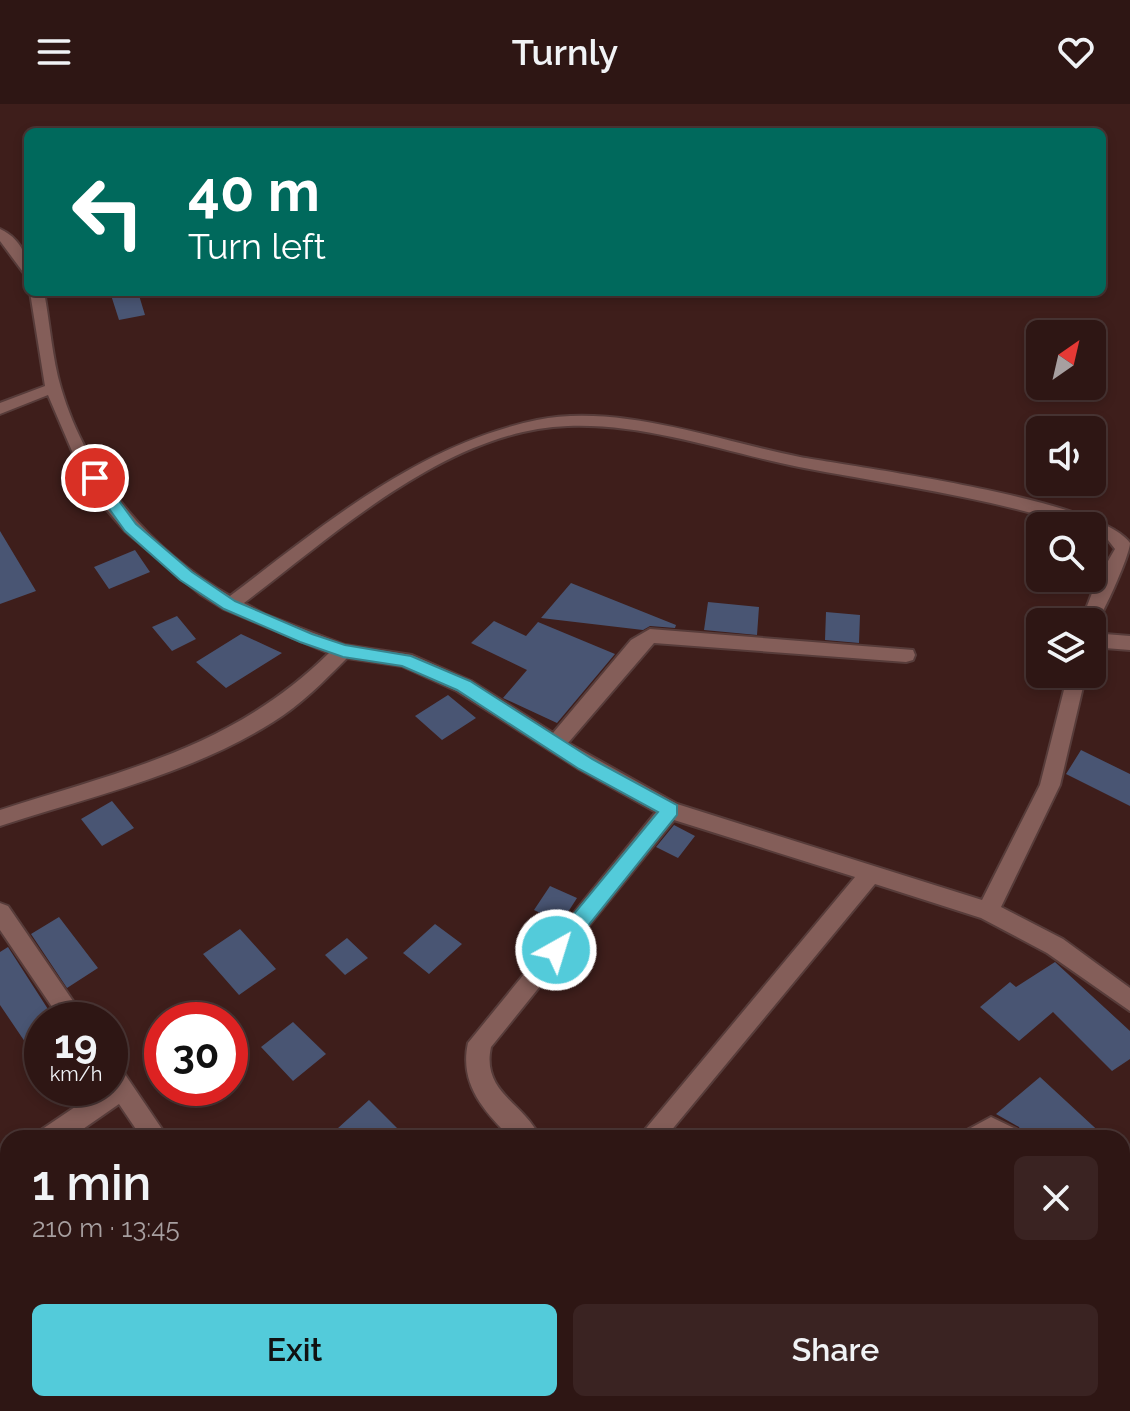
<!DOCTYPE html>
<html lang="en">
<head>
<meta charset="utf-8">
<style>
	body { margin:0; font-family:Raleway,sans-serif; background:#3a2322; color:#f1f3f6; height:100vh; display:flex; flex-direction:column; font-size:30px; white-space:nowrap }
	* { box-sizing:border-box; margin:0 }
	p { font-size:26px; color:#a79fa0 }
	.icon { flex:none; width:44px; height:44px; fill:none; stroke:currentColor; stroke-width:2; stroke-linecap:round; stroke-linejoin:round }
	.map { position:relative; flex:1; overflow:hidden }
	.side { position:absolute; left:0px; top:1026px; width:1130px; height:282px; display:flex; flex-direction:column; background:#2e1614; border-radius:24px 24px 0 0; box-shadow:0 4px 12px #0003,0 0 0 2px #493534 }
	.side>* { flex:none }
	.top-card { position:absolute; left:24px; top:24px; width:1082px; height:168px; border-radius:12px; box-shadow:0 4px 12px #0003,0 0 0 2px #493534; background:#00695c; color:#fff; overflow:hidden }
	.needle { width:52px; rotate:34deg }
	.buttons { position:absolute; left:1026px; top:216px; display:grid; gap:16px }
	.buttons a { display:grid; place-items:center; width:80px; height:80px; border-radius:12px; background:#2e1614; box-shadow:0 4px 12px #0003,0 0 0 2px #493534; font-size:40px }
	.speed { position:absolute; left:24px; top:898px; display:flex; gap:16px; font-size:40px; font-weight:700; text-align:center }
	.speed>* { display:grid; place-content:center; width:104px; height:104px; border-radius:50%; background:#2e1614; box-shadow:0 4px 12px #0003,0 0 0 2px #493534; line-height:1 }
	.speed small { font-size:20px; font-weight:400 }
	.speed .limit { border:12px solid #d22; background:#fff; color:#111 }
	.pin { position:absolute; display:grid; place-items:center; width:68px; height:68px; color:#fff; margin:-34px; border:4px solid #fff; border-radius:50%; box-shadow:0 2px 8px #0007 }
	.me { position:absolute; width:88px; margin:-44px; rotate:39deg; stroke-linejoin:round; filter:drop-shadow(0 0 6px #0008) }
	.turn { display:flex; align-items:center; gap:28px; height:168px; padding:0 32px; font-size:36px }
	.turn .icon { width:104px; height:104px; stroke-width:2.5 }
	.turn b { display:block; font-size:56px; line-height:68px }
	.round { display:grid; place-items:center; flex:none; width:84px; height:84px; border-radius:12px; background:#3a2322 }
	.overview { display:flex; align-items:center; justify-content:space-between; height:136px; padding:0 32px }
	h1 { font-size:48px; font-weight:600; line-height:60px }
	.primary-button { display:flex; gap:16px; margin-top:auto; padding:16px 32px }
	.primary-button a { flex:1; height:92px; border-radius:12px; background:#53cbda; color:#111; font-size:32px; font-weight:600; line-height:92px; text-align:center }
	.primary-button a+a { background:#3a2322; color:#f1f3f6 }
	header { display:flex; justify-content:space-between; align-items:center; height:104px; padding:0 32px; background:#2e1614; font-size:36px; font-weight:600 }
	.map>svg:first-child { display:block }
	.building { fill:#495573 }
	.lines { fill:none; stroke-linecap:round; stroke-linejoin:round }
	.minor-casing { stroke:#573c3a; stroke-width:4 }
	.minor { fill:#845e59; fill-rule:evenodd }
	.route { fill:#53cbda; stroke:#36848e; stroke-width:2 }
</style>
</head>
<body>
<header><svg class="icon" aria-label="menu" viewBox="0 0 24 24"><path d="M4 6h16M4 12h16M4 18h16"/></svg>Turnly<svg class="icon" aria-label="heart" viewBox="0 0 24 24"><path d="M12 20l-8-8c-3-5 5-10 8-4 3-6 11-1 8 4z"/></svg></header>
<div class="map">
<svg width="1130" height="1307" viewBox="0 0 1130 1307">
	<rect width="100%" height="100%" fill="#3e1e1b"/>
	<path class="building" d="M 110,188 L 138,188 L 145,211 L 119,216 Z
		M 0,427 L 36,487 L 0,500 Z
		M 135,446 L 150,468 L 109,485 L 94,463 Z
		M 571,479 L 676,521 L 675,524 L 650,522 L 643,526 L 541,514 Z
		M 708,498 L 759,503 L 757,531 L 704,526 Z
		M 826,508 L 860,511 L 859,539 L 825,536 Z
		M 177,512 L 196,535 L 172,547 L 152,523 Z
		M 494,517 L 526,532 L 538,518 L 615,550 L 557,619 L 503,594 L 527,566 L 471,539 Z
		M 241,530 L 282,549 L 226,584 L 196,558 Z
		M 448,591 L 476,614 L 442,636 L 415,612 Z
		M 1081,646 L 1130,670 L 1130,702 L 1066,670 Z
		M 112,697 L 134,724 L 102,742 L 81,715 Z
		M 674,721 L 695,732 L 678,754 L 656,743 Z
		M 550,782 L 577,794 L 561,819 L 534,806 Z
		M 59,813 L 98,864 L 67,884 L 31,830 Z
		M 435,820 L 462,840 L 429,870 L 403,849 Z
		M 240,825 L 276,865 L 239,891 L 203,850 Z
		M 347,834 L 368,854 L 345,871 L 325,851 Z
		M 8,843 L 55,916 L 42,916 L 42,963 L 0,901 L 0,848 Z
		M 1055,858 L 1130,927 L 1130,955 L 1112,967 L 1053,908 L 1019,937 L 980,903 L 1010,878 L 1016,883 Z
		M 293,918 L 326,950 L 293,977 L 261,943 Z
		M 1040,973 L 1106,1034 L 1024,1034 L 1019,1023 L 996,1010 Z
		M 369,996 L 407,1034 L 327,1034 Z"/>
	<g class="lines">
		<g class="minor-casing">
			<path id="minor" d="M 0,125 C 18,133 28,150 28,169 L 23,168 L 0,137 Z
				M 30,188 L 44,188 C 50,219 52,254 61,284 C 87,372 151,447 230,492 C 325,420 418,341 537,316 C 619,299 719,337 800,353 C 861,364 1099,395 1130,439 C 1130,451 1100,519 1092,524 L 1092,518 L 1081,518 L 1097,476 L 1115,445 L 1108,436 L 1092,428 L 1092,422 L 1077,422 C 986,393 893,381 799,363 C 724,348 646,319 568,322 C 448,326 335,430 244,499 L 264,510 L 345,541 L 412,551 L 471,577 L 553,629 L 631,536 L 650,525 L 913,546 L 915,551 L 913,556 L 906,558 L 654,539 L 568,639 L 677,700 L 982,796 L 1040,681 L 1068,570 L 1086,570 L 1060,681 L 1001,803 L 1063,835 L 1130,884 L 1130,907 L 1047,849 L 981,814 L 875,780 L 665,1034 L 638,1034 L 855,773 L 674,716 L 491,943 C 481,989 525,999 540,1034 L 511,1034 C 484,1007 459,980 468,939 L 656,708 L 579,665 L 457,587 L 402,562 L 347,554 C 324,577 301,601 273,618 C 191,670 92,692 0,722 L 0,706 C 124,666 233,644 329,549 L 224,505 L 200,490 L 125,427 L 100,398 L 75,354 L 48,291 L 0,310 L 0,299 L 45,282 Z
				M 1092,529 L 1130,532 L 1130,546 L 1092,543 Z
				M 0,799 L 8,802 L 86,916 L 61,916 L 0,826 Z
				M 110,957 L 118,960 L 168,1034 L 142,1034 L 119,1000 L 70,1034 L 38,1034 L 41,1026 L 103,984 L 110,984 Z
				M 991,1013 L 1018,1026 L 1021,1034 L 964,1034 L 967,1026 Z
				M 8,1051 L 8,1077 L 0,1080 L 0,1054 Z
				M 1122,1132 L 1130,1135 L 1130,1166 L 1122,1163 Z
				M 123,1300 L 158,1300 L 155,1307 L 120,1307 Z
				M 224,1300 L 254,1300 L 257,1307 L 227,1307 Z"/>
		</g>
		<use href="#minor" class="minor"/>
	</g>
	<path class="route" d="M 95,369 L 100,371 L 136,420 L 192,468 L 235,497 L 312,530 L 345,541 L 411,552 L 470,577 L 592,655 L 677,701 L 677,711 L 564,852 L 549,852 L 546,846 L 549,840 L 658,708 L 579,665 L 457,586 L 402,562 L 343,553 L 300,538 L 224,505 L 180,476 L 125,427 L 87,374 Z"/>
</svg>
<div class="buttons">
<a><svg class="needle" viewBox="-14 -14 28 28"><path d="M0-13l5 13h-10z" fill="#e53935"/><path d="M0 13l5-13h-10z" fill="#a79fa0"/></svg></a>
<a><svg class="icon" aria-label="sound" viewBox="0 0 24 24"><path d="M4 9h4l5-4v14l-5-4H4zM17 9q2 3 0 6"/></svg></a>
<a><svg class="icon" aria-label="search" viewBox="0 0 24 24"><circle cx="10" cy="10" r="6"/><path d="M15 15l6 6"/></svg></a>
<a><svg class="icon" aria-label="layers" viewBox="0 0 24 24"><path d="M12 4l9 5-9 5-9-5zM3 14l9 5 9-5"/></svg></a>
</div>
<div class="speed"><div>19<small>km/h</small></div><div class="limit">30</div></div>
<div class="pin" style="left:95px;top:374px;background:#d93025"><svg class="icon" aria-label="arrive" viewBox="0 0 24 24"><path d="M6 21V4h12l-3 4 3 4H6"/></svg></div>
<svg class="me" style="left:556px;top:846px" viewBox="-20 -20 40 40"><circle r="17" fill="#53cbda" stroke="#fff" stroke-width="3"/><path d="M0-11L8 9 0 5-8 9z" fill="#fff"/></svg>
<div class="top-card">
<div class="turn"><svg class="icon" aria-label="left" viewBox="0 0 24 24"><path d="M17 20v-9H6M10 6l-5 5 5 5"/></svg><div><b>40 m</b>Turn left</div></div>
</div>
<section class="side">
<div class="overview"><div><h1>1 min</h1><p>210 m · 13:45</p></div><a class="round"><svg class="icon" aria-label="close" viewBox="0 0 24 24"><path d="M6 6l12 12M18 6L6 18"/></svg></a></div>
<div class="primary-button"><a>Exit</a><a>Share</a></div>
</section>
</div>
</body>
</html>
